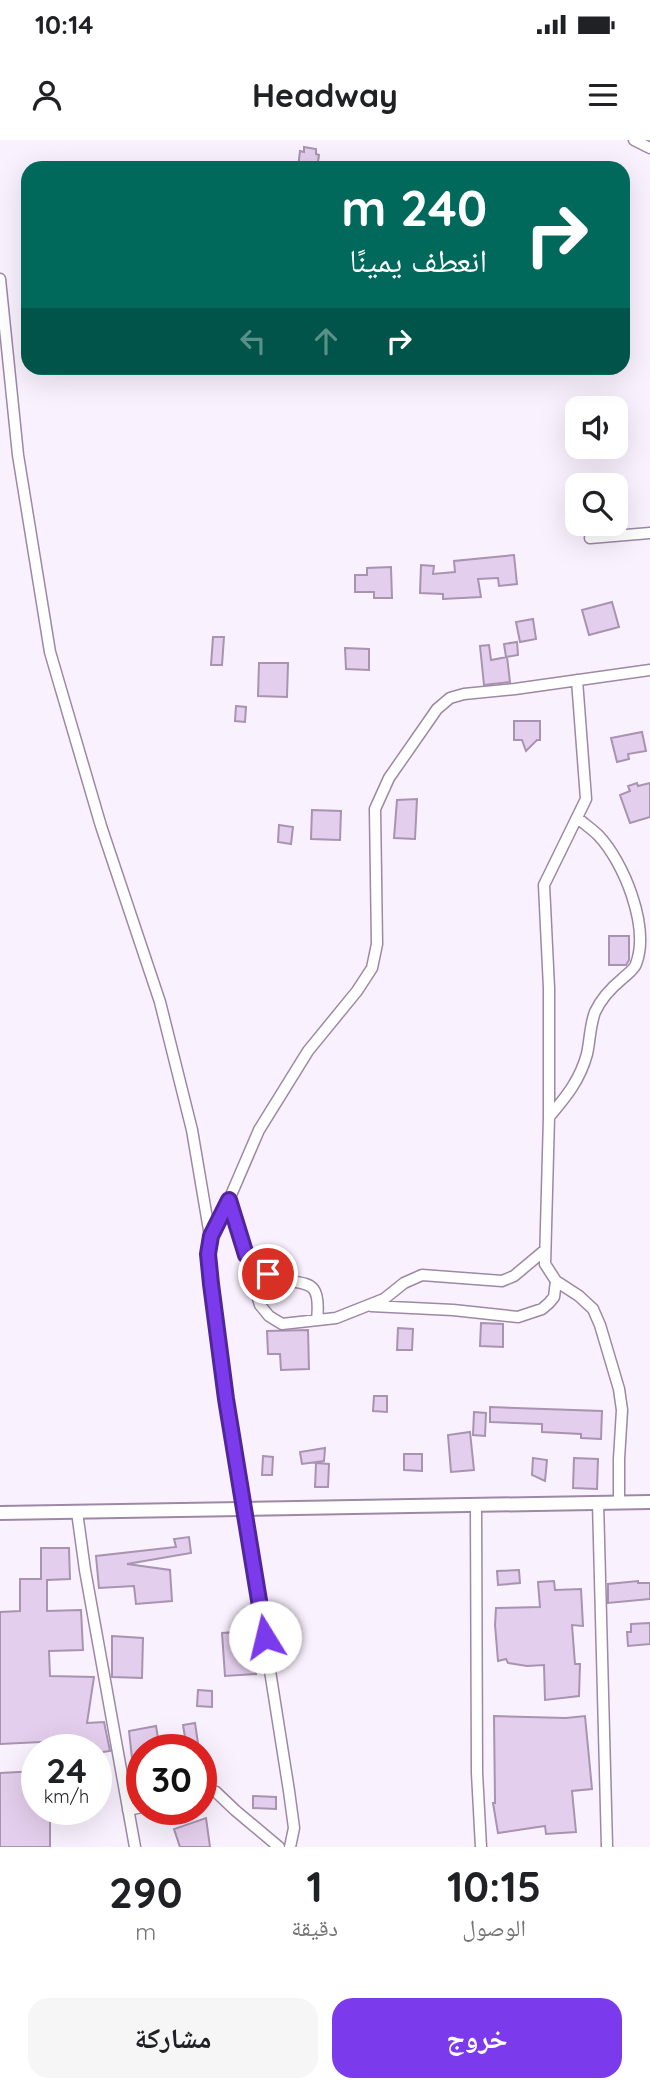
<!DOCTYPE html>
<html lang="ar">
<head>
<meta charset="utf-8">
<style>
	body { margin:0; font-family:Quicksand,"Noto Naskh Arabic",sans-serif; background:#f6f6f6; color:#202124; direction:rtl; height:100vh; display:flex; flex-direction:column; font-size:26px; white-space:nowrap }
	* { box-sizing:border-box; margin:0 }
	p { font-size:23px; color:#757577 }
	.icon { flex:none; width:38px; height:38px; fill:none; stroke:currentColor; stroke-width:2; stroke-linecap:round; stroke-linejoin:round }
	.map { position:relative; height:1707px; overflow:hidden; direction:ltr }
	.details { display:flex; flex-direction:column; background:#fff; flex:1 }
	.details>* { flex:none }
	.guide { position:absolute; left:21px; top:21px; width:609px; height:214px; border-radius:21px; box-shadow:0 7px 28px #0002; direction:rtl; background:#00695c; color:#fff; overflow:hidden }
	.tools { position:absolute; left:565px; top:256px; display:grid; gap:14px }
	.tools a { display:grid; place-items:center; width:63px; height:63px; border-radius:14px; background:#fff; box-shadow:0 7px 28px #0002; font-size:35px }
	.speed { position:absolute; left:21px; top:1594px; display:flex; gap:14px; font-size:35px; font-weight:700; text-align:center }
	.speed>* { display:grid; place-content:center; width:91px; height:91px; border-radius:50%; background:#fff; box-shadow:0 7px 28px #0002; line-height:1 }
	.speed small { font-size:18px; font-weight:400 }
	.speed .limit { border:10px solid #d22; background:#fff; color:#111 }
	.pin { position:absolute; display:grid; place-items:center; width:60px; height:60px; color:#fff; margin:-30px; border:4px solid #fff; border-radius:50%; box-shadow:0 2px 7px #0007 }
	.me { position:absolute; width:77px; margin:-38px; rotate:351deg; stroke-linejoin:round; filter:drop-shadow(0 0 5px #0008) }
	.turn { display:flex; align-items:center; gap:24px; height:147px; padding:0 28px; font-size:32px }
	.turn .icon { width:91px; height:91px; stroke-width:2.5 }
	.turn b { display:block; font-size:49px; line-height:60px }
	.lanes { display:flex; align-items:center; height:66px; padding:0 28px; background:#0003; justify-content:center; gap:35px; direction:ltr }
	.lanes .off { opacity:.35 }
	.eta { display:flex; justify-content:space-evenly; align-items:center; height:119px; text-align:center }
	.eta b { font-size:42px; font-weight:700; line-height:49px }
	.cta { display:flex; gap:14px; margin-top:auto; padding:14px 28px }
	.cta a { flex:1; height:80px; border-radius:21px; background:#7c3aed; color:#fff; font-size:28px; font-weight:700; line-height:80px; text-align:center }
	.cta a+a { background:#f6f6f6; color:#202124 }
	.status { display:flex; justify-content:space-between; align-items:center; height:49px; padding:0 35px; background:#fff; direction:ltr }
	.status svg { height:19px; fill:currentColor }
	header { display:flex; justify-content:space-between; align-items:center; height:91px; padding:0 28px; background:#fff; font-size:32px; font-weight:700 }
	.map>svg:first-child { display:block }
	.building { fill:#e4ceed; stroke:#a893b1; stroke-width:2 }
	.lines { fill:none; stroke-linecap:round; stroke-linejoin:round }
	.minor-casing { stroke:#9d88a5; stroke-width:13 }
	.tertiary-casing { stroke:#9d88a5; stroke-width:16 }
	.minor { stroke:#fff; stroke-width:10 }
	.tertiary { stroke:#fff; stroke-width:12 }
	.route-casing { stroke:#51269a; stroke-width:18 }
	.route { stroke:#7c3aed; stroke-width:12 }
</style>
</head>
<body>
<div class="status"><b>10:14</b><svg viewBox="0 0 49 12"><path d="M0 12V9h3v3zM5 12V6h3v6zM10 12V3h3v9zM15 12V0h3v12zM26 1h20v11H26zM47 4h2v5h-2z"/></svg></div>
<header><svg class="icon" aria-label="menu" viewBox="0 0 24 24"><path d="M4 6h16M4 12h16M4 18h16"/></svg>Headway<svg class="icon" aria-label="person" viewBox="0 0 24 24"><circle cx="12" cy="8" r="4"/><path d="M4 21q1-7 8-7t8 7"/></svg></header>
<div class="map">
<svg width="650" height="1707" viewBox="0 0 650 1707">
	<rect width="100%" height="100%" fill="#faf1fe"/>
	<path class="building" d="M 304,7 L 316,9 L 316,14 L 319,15 L 317,28 L 298,28 L 300,11 L 304,12 Z
		M 514,415 L 517,444 L 499,446 L 498,438 L 478,439 L 481,457 L 443,459 L 443,454 L 420,453 L 421,425 L 434,426 L 433,434 L 455,432 L 454,421 Z
		M 391,427 L 392,458 L 374,458 L 374,452 L 355,452 L 355,435 L 367,435 L 367,428 Z
		M 612,462 L 619,487 L 589,495 L 582,470 Z
		M 533,479 L 536,499 L 520,502 L 516,482 Z
		M 213,497 L 224,497 L 222,525 L 211,525 Z
		M 517,502 L 518,515 L 506,517 L 504,504 Z
		M 489,505 L 491,520 L 507,517 L 510,542 L 484,545 L 480,506 Z
		M 345,508 L 369,509 L 369,530 L 346,529 Z
		M 259,523 L 288,523 L 287,557 L 258,556 Z
		M 236,566 L 246,567 L 245,582 L 235,581 Z
		M 514,581 L 540,581 L 540,600 L 537,600 L 526,611 L 522,600 L 514,600 Z
		M 642,592 L 646,611 L 628,614 L 629,619 L 617,622 L 611,598 Z
		M 637,643 L 638,646 L 650,643 L 650,677 L 630,683 L 620,655 L 630,651 L 628,646 Z
		M 417,659 L 415,699 L 394,698 L 397,660 Z
		M 312,670 L 341,671 L 340,700 L 311,699 Z
		M 279,685 L 293,687 L 291,704 L 278,702 Z
		M 609,796 L 629,796 L 629,820 L 626,825 L 609,825 Z
		M 481,1183 L 503,1184 L 503,1207 L 480,1206 Z
		M 398,1188 L 413,1189 L 412,1210 L 397,1210 Z
		M 308,1190 L 309,1229 L 281,1230 L 280,1214 L 268,1214 L 267,1191 Z
		M 374,1256 L 387,1256 L 387,1272 L 373,1271 Z
		M 490,1267 L 602,1271 L 601,1299 L 581,1298 L 581,1294 L 542,1292 L 542,1284 L 490,1282 Z
		M 474,1272 L 486,1273 L 485,1296 L 473,1295 Z
		M 470,1292 L 474,1330 L 451,1332 L 448,1295 Z
		M 325,1308 L 324,1321 L 302,1324 L 300,1312 Z
		M 404,1314 L 422,1314 L 422,1331 L 404,1330 Z
		M 263,1316 L 273,1317 L 272,1335 L 262,1335 Z
		M 533,1318 L 547,1320 L 545,1341 L 532,1335 Z
		M 574,1318 L 598,1319 L 597,1349 L 573,1348 Z
		M 316,1323 L 329,1324 L 328,1347 L 315,1347 Z
		M 189,1397 L 191,1413 L 127,1424 L 170,1430 L 172,1461 L 136,1464 L 134,1446 L 99,1448 L 96,1416 L 176,1407 L 174,1399 Z
		M 41,1408 L 69,1408 L 70,1439 L 47,1440 L 47,1471 L 81,1470 L 83,1510 L 49,1511 L 50,1536 L 94,1537 L 87,1583 L 104,1582 L 110,1611 L 96,1613 L 96,1610 L 63,1610 L 62,1601 L 0,1604 L 0,1472 L 20,1471 L 20,1439 L 41,1439 Z
		M 519,1430 L 520,1443 L 498,1445 L 497,1431 Z
		M 554,1441 L 555,1450 L 581,1449 L 583,1486 L 572,1485 L 575,1524 L 580,1524 L 579,1556 L 545,1560 L 544,1525 L 527,1526 L 508,1523 L 506,1519 L 498,1521 L 495,1485 L 496,1468 L 540,1467 L 538,1442 Z
		M 638,1441 L 638,1443 L 650,1443 L 650,1459 L 608,1463 L 608,1444 Z
		M 650,1483 L 650,1504 L 628,1506 L 627,1492 L 631,1492 L 631,1484 Z
		M 252,1491 L 256,1534 L 225,1536 L 222,1493 Z
		M 112,1496 L 143,1498 L 142,1538 L 112,1537 Z
		M 198,1550 L 212,1551 L 212,1567 L 197,1566 Z
		M 494,1576 L 566,1578 L 585,1576 L 592,1649 L 572,1651 L 576,1692 L 546,1694 L 545,1686 L 498,1693 L 493,1663 L 495,1663 Z
		M 195,1583 L 199,1610 L 187,1610 L 183,1585 Z
		M 156,1586 L 160,1610 L 142,1610 L 142,1616 L 132,1618 L 129,1591 Z
		M 37,1631 L 37,1670 L 50,1670 L 50,1707 L 0,1707 L 0,1633 Z
		M 253,1656 L 276,1657 L 276,1669 L 253,1668 Z
		M 206,1678 L 210,1707 L 180,1707 L 174,1689 Z"/>
	<g class="lines">
		<g class="minor-casing">
			<path id="minor" d="M 634,0 L 650,8
				M 0,139 L 18,315 L 50,512 L 101,686 L 160,862 L 192,990 L 210,1096
				M 590,398 L 650,393
				M 577,540 L 586,659 L 544,745 L 549,848 L 549,977 L 545,1124 L 556,1141 L 579,1156 L 593,1169 L 600,1185 L 619,1249 L 622,1270 L 619,1319 L 619,1362
				M 549,977 C 566,957 580,940 587,914 C 590,900 590,885 595,872 C 601,859 611,848 622,839 C 627,834 634,830 636,824 C 650,787 624,722 598,695 C 592,689 584,684 578,678
				M 229,1060 L 260,1165 L 269,1176 L 282,1184 L 336,1178 L 384,1159 L 404,1143 L 422,1135 L 502,1141 L 514,1136 L 545,1110
				M 246,1115 C 254,1122 262,1131 272,1135 C 302,1149 322,1132 317,1180
				M 371,1166 L 453,1170 L 518,1177 L 542,1169 L 549,1163 L 554,1157 L 556,1141
				M 598,1362 L 607,1707
				M 476,1365 L 477,1633 L 481,1707
				M 77,1372 L 85,1430 L 135,1707
				M 201,1653 L 210,1650 L 216,1652 L 236,1671 L 279,1707
				M 128,1670 L 142,1667
				M 290,1707 L 294,1688 L 289,1651 L 224,1240 L 210,1144 L 208,1114 L 210,1096 L 225,1069 L 259,990 L 308,911 L 357,851 L 372,828 L 377,804 L 375,669 L 389,638 L 437,569 L 450,558 L 464,554 L 515,549 L 650,530"/>
		</g>
		<g class="tertiary-casing">
			<path id="tertiary" d="M 0,1373 L 650,1362"/>
		</g>
		<use href="#minor" class="minor"/>
		<use href="#tertiary" class="tertiary"/>
	</g>
	<g class="lines">
		<g class="route-casing">
			<path id="route" d="M 265,1497 L 226,1259 L 211,1144 L 208,1114 L 211,1096 L 229,1060 L 246,1115 L 268,1134"/>
		</g>
		<use href="#route" class="route"/>
	</g>
</svg>
<div class="tools">
<a><svg class="icon" aria-label="sound" viewBox="0 0 24 24"><path d="M4 9h4l5-4v14l-5-4H4zM17 9q2 3 0 6"/></svg></a>
<a><svg class="icon" aria-label="search" viewBox="0 0 24 24"><circle cx="10" cy="10" r="6"/><path d="M15 15l6 6"/></svg></a>
</div>
<div class="speed"><div>24<small>km/h</small></div><div class="limit">30</div></div>
<div class="pin" style="left:268px;top:1134px;background:#d93025"><svg class="icon" aria-label="arrive" viewBox="0 0 24 24"><path d="M6 21V4h12l-3 4 3 4H6"/></svg></div>
<svg class="me" style="left:265px;top:1497px" viewBox="-20 -20 40 40"><circle r="19" fill="#fff"/><path d="M0-13L10 11 0 6-10 11z" fill="#7c3aed"/></svg>
<div class="guide">
<div class="turn"><svg class="icon" aria-label="right" viewBox="0 0 24 24"><path d="M7 20v-9h11M14 6l5 5-5 5"/></svg><div><b>240 m</b>انعطف يمينًا</div></div>
<div class="lanes"><svg class="icon off" aria-label="left" viewBox="0 0 24 24"><path d="M17 20v-9H6M10 6l-5 5 5 5"/></svg><svg class="icon off" aria-label="ahead" viewBox="0 0 24 24"><path d="M12 20V5M6 11l6-6 6 6"/></svg><svg class="icon" aria-label="right" viewBox="0 0 24 24"><path d="M7 20v-9h11M14 6l5 5-5 5"/></svg></div>
</div>
</div>
<section class="details">
<div class="eta">
<div><b>10:15</b><p>الوصول</p></div>
<div><b>1</b><p>دقيقة</p></div>
<div><b>290</b><p>m</p></div>
</div>
<div class="cta"><a>خروج</a><a>مشاركة</a></div>
</section>
</body>
</html>
